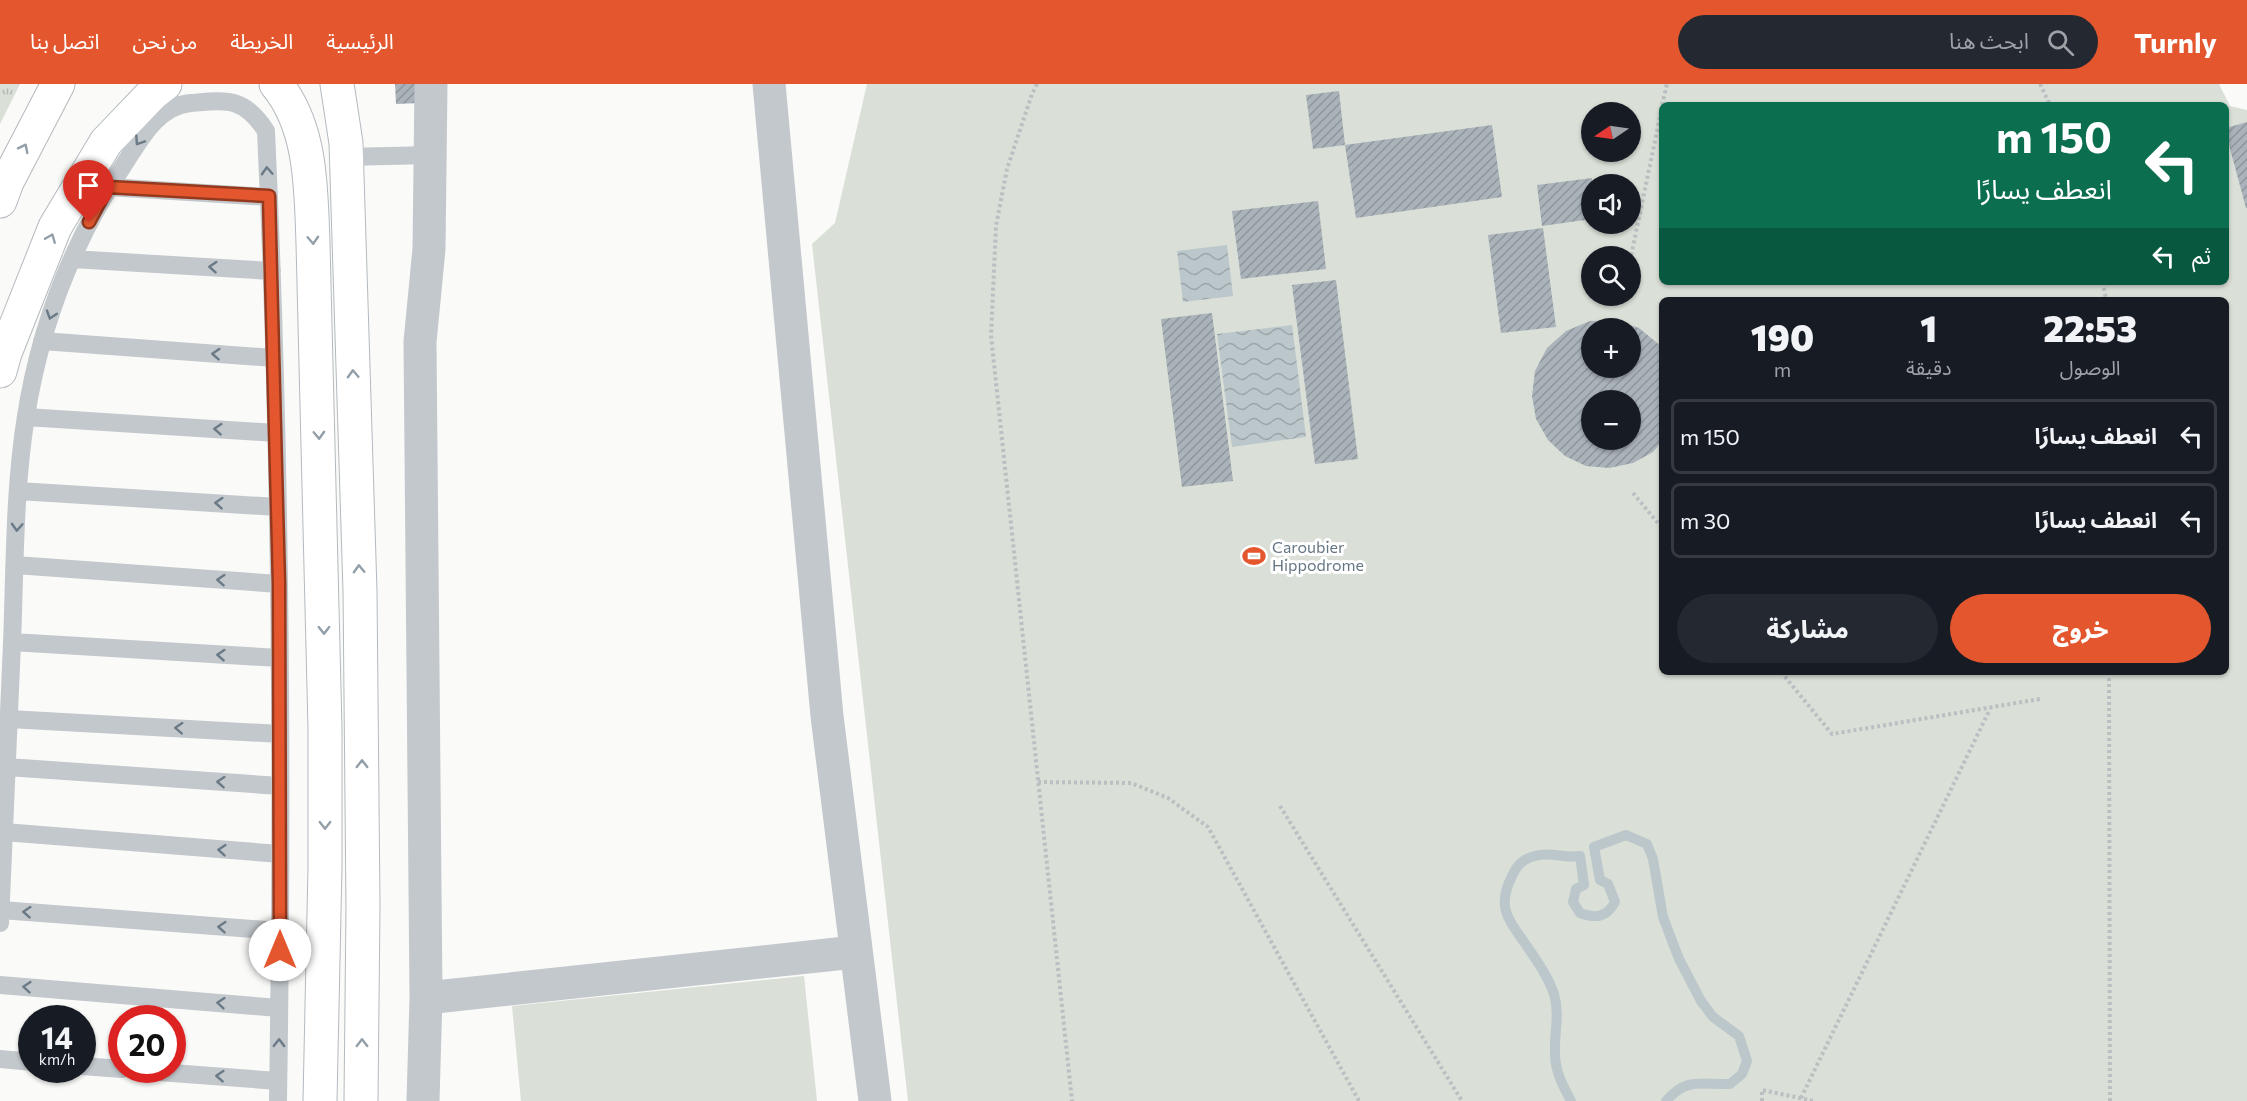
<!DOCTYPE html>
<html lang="ar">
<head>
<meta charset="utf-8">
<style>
	body { margin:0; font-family:Commissioner,"Noto Sans Arabic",sans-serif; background:#242831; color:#f1f3f6; direction:rtl; height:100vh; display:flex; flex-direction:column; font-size:22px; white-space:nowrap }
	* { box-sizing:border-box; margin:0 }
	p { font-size:20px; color:#9ea1a6 }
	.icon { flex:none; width:33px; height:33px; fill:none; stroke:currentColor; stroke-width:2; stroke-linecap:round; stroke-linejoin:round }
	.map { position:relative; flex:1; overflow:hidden; direction:ltr }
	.drawer { position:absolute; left:1659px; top:213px; width:570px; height:378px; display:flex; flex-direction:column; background:#171b24; border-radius:9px; box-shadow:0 2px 4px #0004; direction:rtl }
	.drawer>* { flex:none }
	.guide { position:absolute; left:1659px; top:18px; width:570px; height:183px; border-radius:9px; box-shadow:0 2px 4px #0004; direction:rtl; background:#0b6e4f; color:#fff; overflow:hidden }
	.needle { width:39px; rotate:257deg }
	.controls { position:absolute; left:1581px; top:18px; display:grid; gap:12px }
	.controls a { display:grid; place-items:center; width:60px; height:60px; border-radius:50%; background:#171b24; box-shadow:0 2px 4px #0004; font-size:30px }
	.speed { position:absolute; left:18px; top:921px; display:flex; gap:12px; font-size:30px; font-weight:700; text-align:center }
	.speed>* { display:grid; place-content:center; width:78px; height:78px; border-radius:50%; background:#171b24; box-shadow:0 2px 4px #0004; line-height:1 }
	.speed small { font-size:15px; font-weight:400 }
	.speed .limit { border:9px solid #d22; background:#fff; color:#111 }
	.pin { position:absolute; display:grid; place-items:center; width:51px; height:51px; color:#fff; margin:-62px -26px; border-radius:50% 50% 50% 0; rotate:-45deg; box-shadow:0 0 6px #0007 }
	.pin .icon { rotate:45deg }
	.me { position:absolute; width:66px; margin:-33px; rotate:0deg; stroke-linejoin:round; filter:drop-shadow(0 0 4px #0008) }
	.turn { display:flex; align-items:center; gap:21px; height:126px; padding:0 18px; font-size:27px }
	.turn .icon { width:78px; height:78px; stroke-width:2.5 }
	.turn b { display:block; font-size:42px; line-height:51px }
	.then { display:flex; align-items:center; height:57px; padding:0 18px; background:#0003; gap:12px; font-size:22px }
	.eta { display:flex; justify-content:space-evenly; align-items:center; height:102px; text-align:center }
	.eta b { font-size:36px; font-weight:800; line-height:42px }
	.primary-button { display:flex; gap:12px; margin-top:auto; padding:12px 18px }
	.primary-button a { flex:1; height:69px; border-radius:36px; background:#e4572e; color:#fff; font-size:24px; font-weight:800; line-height:69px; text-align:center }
	.primary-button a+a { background:#242831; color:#f1f3f6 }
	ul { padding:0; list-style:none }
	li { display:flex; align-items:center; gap:18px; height:75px; margin:0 12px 9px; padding:0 6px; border:3px solid #363941; border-radius:9px }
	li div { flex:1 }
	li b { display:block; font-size:22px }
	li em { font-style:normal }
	header { display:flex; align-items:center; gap:36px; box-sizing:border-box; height:84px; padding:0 30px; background:#e4572e; color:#fff }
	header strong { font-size:28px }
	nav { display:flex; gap:33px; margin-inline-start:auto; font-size:21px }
	.search { width:420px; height:54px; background:#242831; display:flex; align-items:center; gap:15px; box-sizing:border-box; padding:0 21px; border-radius:33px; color:#9ea1a6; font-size:22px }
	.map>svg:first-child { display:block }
	.grass { fill:url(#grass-tufts) }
	.pitch { fill:#dadfd7; fill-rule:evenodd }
	.water { fill:url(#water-waves) }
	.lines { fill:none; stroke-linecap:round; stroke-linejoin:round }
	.stream { stroke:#bbc7cb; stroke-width:10 }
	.building { fill:url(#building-hatch); fill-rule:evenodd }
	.secondary-casing { stroke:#b3babf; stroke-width:35 }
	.highway-casing { stroke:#b4b9bd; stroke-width:35 }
	.path { stroke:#bbbfc2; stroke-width:4; stroke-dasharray:3 3; stroke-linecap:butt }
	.lane { stroke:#c3c8cc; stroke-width:18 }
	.street { stroke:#c3c8cc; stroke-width:33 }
	.secondary { stroke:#fff; stroke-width:33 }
	.highway { stroke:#fff; stroke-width:33 }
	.oneway { stroke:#6a7a87 }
	.oneway2 { stroke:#939fa8 }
	.route-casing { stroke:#94391e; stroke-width:15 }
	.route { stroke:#e4572e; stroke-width:10 }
	.labels { text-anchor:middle; stroke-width:6; stroke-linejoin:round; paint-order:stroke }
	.poi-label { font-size:16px; fill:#657683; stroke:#fff; text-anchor:start }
</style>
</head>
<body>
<header>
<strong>Turnly</strong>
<div class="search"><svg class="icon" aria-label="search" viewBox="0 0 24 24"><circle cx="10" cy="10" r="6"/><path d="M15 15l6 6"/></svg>ابحث هنا</div>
<nav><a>الرئيسية</a><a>الخريطة</a><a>من نحن</a><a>اتصل بنا</a></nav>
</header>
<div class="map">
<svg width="2247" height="1017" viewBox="0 0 2247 1017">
	<defs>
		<pattern id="grass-tufts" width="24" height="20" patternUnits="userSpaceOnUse" patternTransform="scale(1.5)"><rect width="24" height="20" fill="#dadfd7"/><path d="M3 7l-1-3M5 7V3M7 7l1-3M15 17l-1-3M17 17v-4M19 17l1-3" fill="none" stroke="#b4b9b4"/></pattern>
		<pattern id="water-waves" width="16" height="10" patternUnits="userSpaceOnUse" patternTransform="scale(1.5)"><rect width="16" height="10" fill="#bbc7cb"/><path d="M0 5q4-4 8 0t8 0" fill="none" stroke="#9ca6aa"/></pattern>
		<pattern id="building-hatch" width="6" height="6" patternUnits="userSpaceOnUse" patternTransform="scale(1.5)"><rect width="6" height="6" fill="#aab3b9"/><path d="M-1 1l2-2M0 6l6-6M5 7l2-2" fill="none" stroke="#8e969c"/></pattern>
	</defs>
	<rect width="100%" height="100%" fill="#fafaf8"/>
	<path class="grass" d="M 0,0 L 20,0 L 0,40 Z"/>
	<path class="pitch" d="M 867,0 L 2219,0 L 2230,22 L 2247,26 L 2247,1017 L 908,1017 L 812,160 L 835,139 ZM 1662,21 L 2226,21 L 2226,198 L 1662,198 ZM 1592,28 L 1630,28 L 1630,68 L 1592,68 ZM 1592,100 L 1630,100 L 1630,140 L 1592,140 ZM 1592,172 L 1630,172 L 1630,212 L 1592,212 ZM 1662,216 L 2226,216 L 2226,588 L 1662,588 ZM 1592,244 L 1630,244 L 1630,284 L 1592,284 ZM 1592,316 L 1630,316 L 1630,356 L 1592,356 Z
		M 804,892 L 817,1017 L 521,1017 L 512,922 Z"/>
	<path class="water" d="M 1227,161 L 1233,212 L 1183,218 L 1177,167 Z
		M 1292,241 L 1306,353 L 1232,363 L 1217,250 Z"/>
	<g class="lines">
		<path class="stream" d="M 1571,1017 C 1563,1002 1555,987 1555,970 C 1554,949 1560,931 1554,910 C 1548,892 1535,874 1524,858 C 1507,834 1497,822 1512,792 C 1517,781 1523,775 1535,772 C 1550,767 1565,775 1580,772 L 1584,801 L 1576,805 L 1573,818 L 1580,829 C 1596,835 1607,833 1615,818 L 1608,800 L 1600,796 L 1594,763 L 1626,751 L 1647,760 L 1653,775 L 1663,833 L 1679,875 L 1701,917 L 1713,933 L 1739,952 L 1747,977 L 1742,990 L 1730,1000 C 1701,1001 1687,993 1666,1017"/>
	</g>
	<path class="building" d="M 395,0 L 419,0 L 420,19 L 396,20 Z
		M 1339,7 L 1345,61 L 1313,65 L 1306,11 Z
		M 2247,38 L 2247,124 L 2246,124 L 2226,50 L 2226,44 Z
		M 1492,41 L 1502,113 L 1356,134 L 1345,61 Z
		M 1592,94 L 1592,135 L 1542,142 L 1537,101 Z
		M 1318,117 L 1326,185 L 1241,195 L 1232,127 Z
		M 1543,144 L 1556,243 L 1501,249 L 1488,151 Z
		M 1336,196 L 1358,375 L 1315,380 L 1292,201 Z
		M 1212,229 L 1233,397 L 1182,403 L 1161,235 Z
		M 1615,236 L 1639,244 L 1662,263 L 1662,357 L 1653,368 L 1633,379 L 1609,384 L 1586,382 L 1565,372 L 1548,356 L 1536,335 L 1532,312 L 1535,287 L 1547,264 L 1566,247 L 1590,237 ZM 1592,244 L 1630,244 L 1630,284 L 1592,284 ZM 1592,316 L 1630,316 L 1630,356 L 1592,356 Z"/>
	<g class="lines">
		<g class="secondary-casing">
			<path id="secondary" d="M 276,0 C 312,43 311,106 313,159 L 325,645 L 325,782 L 320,1017
				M 337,0 L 346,59 L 360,507 L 363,822 L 361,1017
				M 0,287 L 5,269 L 55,143 L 106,58 L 152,10 L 165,0"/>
		</g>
		<g class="highway-casing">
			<path id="highway" d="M 0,117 L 7,98 L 58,0"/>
		</g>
		<path class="path" d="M 1037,0 L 1032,10 L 1007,85 L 996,142 L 991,251 L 1072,1017
			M 2040,0 L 2050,21
			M 1662,21 L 1667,0
			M 1630,177 L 1662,23
			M 2103,198 L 2106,216
			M 1633,409 L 1662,444
			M 1781,588 L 1832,650 L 2040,615
			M 2109,588 L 2110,1017
			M 1038,698 L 1131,699 L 1168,714 L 1208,743 L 1359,1017
			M 1280,722 L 1462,1017
			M 1801,1014 L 1990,625
			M 1762,1017 L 1762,1006 L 1814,1017"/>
		<path class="lane" d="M 346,73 L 430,71
			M 108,103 L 269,113
			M 72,175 L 272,187
			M 42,257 L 274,274
			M 26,333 L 276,349
			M 18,407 L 278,423
			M 15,481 L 279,500
			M 12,558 L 279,574
			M 9,635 L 280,650
			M 7,683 L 280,702
			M 4,748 L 280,770
			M 1,826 L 280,847
			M 0,839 C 4,746 8,652 12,559 C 15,484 14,407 26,332 C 40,243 73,157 123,82 C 140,56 157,22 191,19 C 228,16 244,13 266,47 C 281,370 283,694 278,1017
			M 0,901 L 279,924
			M 0,975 L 32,978
			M 82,982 L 122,985
			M 132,986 L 278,997"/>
		<path class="street" d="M 769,0 L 827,632 L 875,1017
			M 426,914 L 855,868
			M 423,1017 L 426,914 L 420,258 L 429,165 L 431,0"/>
		<use href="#secondary" class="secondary"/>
		<use href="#highway" class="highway"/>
	</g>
	<defs><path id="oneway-chevron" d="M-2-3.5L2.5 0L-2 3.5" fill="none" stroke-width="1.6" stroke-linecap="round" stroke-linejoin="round" transform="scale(1.5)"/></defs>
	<g class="oneway">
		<use href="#oneway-chevron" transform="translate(139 57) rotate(124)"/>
		<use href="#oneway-chevron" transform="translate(267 87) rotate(-93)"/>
		<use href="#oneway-chevron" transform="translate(213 183) rotate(-176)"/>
		<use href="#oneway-chevron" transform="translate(51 231) rotate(108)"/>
		<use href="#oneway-chevron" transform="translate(216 270) rotate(-176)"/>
		<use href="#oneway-chevron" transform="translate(218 345) rotate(-176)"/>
		<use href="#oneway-chevron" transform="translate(219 419) rotate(-176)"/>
		<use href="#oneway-chevron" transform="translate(17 443) rotate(93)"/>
		<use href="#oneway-chevron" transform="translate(221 496) rotate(-176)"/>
		<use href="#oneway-chevron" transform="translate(221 571) rotate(-176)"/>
		<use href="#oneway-chevron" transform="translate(179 644) rotate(-177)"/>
		<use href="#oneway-chevron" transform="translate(221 698) rotate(-176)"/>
		<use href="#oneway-chevron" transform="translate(222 766) rotate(-175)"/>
		<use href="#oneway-chevron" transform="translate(27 828) rotate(-176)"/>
		<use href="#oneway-chevron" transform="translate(222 843) rotate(-176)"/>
		<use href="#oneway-chevron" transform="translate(27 903) rotate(-175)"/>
		<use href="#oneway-chevron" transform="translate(221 919) rotate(-175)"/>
		<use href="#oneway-chevron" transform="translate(279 959) rotate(-89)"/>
		<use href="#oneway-chevron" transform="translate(220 992) rotate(-176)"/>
	</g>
	<g class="oneway2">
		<use href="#oneway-chevron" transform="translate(24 64) rotate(-63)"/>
		<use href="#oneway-chevron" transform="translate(51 154) rotate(-68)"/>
		<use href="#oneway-chevron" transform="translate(313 156) rotate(87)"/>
		<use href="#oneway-chevron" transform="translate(353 290) rotate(-92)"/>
		<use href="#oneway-chevron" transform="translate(319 351) rotate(88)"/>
		<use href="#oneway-chevron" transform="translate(359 485) rotate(-92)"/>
		<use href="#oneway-chevron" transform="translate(324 546) rotate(89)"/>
		<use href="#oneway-chevron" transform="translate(362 680) rotate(-90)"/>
		<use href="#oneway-chevron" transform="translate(325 741) rotate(90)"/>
		<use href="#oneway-chevron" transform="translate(362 959) rotate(-90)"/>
	</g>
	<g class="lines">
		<g class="route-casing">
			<path id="route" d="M 89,138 L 108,103 L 269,112 L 279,500 L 280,866"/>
		</g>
		<use href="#route" class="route"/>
	</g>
	<defs>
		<g id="stadium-bare" transform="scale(1.8)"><path d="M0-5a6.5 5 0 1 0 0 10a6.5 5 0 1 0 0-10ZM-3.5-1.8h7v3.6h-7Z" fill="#e4572e" stroke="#fff" stroke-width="2.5" paint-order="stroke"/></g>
	</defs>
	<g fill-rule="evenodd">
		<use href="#stadium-bare" x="1254" y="472"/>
	</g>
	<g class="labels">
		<g class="poi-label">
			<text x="1272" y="469">Caroubier<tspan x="1272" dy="18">Hippodrome</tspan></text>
		</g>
	</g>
</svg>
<div class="controls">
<a><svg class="needle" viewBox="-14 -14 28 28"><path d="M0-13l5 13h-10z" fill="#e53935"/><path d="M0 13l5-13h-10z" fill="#9ea1a6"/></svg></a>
<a><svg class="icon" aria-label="sound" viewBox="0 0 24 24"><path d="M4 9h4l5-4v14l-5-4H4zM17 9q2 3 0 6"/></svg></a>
<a><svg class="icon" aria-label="search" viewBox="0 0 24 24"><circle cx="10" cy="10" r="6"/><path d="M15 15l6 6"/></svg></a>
<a>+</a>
<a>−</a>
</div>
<div class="speed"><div>14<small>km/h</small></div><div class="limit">20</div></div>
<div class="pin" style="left:89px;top:138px;background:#d93025"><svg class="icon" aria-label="arrive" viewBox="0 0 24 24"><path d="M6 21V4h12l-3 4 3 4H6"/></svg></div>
<svg class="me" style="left:280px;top:866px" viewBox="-20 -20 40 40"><circle r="19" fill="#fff"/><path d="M0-13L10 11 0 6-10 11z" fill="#e4572e"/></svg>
<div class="guide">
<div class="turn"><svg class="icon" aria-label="left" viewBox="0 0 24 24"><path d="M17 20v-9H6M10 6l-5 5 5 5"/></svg><div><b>150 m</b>انعطف يسارًا</div></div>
<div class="then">ثم<svg class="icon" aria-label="left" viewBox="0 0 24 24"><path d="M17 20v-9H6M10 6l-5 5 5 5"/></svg></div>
</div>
<section class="drawer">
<div class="eta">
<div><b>22:53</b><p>الوصول</p></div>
<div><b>1</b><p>دقيقة</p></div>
<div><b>190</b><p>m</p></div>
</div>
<ul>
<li><svg class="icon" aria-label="left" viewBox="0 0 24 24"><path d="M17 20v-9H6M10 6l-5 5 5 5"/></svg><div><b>انعطف يسارًا</b></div><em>150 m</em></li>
<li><svg class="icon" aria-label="left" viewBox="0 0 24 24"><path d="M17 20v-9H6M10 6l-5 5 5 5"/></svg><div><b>انعطف يسارًا</b></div><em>30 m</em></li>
</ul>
<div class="primary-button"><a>خروج</a><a>مشاركة</a></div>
</section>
</div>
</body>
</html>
